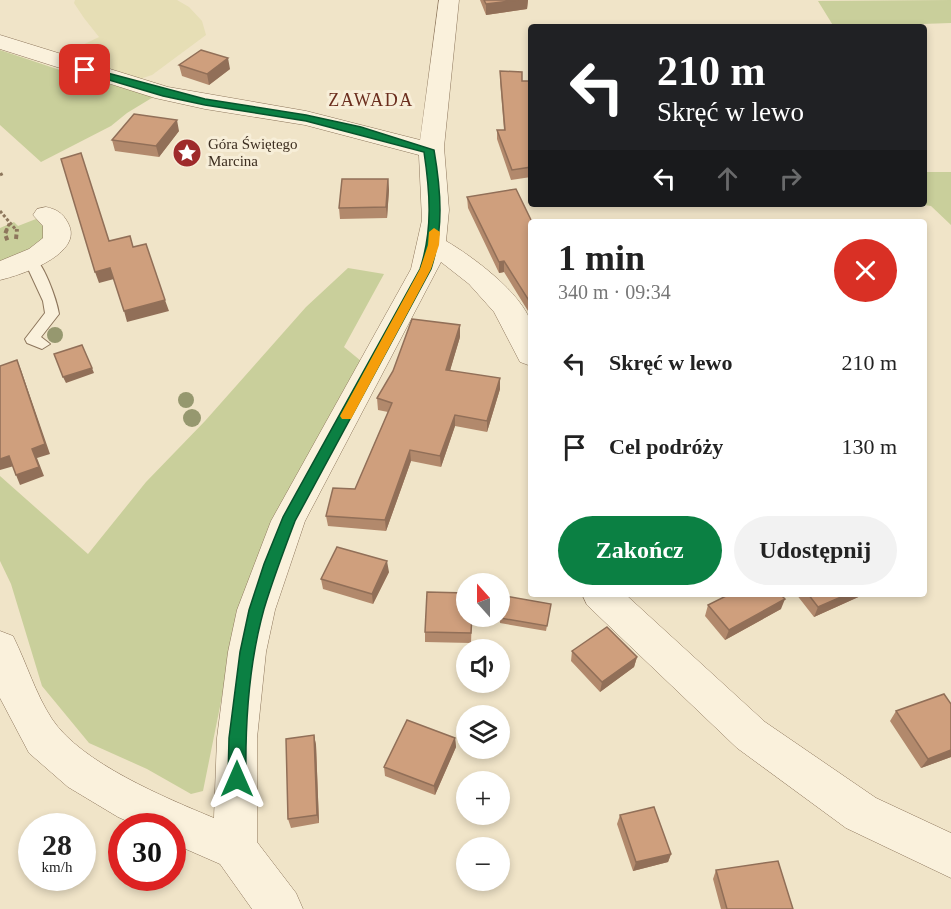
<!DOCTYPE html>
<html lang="pl">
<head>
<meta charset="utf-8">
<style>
	body { margin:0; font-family:"Times New Roman",serif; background:#f2f2f2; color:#222; height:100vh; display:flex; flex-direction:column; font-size:22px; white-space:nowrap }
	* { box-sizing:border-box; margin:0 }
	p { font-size:20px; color:#767676 }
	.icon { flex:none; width:33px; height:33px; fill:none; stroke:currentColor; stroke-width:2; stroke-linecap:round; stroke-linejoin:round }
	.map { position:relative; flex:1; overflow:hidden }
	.side { position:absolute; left:528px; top:219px; width:399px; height:378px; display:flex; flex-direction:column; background:#fff; border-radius:6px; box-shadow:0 3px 9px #0003 }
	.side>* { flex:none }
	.banner { position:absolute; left:528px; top:24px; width:399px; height:183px; border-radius:6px; box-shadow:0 3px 9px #0003; background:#202124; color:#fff; overflow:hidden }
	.needle { width:39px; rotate:339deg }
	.fabs { position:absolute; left:456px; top:573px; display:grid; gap:12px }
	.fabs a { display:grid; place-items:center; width:54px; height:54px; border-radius:50%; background:#fff; box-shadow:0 3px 9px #0003; font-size:30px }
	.speed { position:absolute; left:18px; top:813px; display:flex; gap:12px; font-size:30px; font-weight:700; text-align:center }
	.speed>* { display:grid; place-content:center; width:78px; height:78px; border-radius:50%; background:#fff; box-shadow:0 3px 9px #0003; line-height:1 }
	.speed small { font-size:15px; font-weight:400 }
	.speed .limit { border:9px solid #d22; background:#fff; color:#111 }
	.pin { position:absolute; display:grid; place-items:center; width:51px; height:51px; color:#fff; margin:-26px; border-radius:12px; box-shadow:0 3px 9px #0006 }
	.me { position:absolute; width:66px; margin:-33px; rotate:0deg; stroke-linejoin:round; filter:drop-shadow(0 0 4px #0008) }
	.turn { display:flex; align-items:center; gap:21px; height:126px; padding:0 30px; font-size:27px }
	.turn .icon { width:78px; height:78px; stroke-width:2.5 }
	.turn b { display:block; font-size:42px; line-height:51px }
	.lanes { display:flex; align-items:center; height:57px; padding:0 30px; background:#0003; justify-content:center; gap:30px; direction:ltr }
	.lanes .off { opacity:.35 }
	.round { display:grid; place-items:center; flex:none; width:63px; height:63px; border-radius:32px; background:#f2f2f2 }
	.headline { display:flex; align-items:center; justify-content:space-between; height:102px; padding:0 30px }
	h1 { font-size:36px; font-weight:800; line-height:45px }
	.action { display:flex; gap:12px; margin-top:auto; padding:12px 30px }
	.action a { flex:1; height:69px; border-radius:36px; background:#0b8043; color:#fff; font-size:24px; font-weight:800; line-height:69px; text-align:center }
	.action a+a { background:#f2f2f2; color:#222 }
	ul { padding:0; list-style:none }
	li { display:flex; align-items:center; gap:18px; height:84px; padding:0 30px }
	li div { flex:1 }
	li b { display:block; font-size:22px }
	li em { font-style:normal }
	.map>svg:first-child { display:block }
	.farmland { fill:#e6deb5 }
	.green { fill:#c9cf9b }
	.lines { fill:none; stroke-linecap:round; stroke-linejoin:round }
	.service-casing { stroke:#8d765c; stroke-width:2 }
	.minor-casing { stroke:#8d765c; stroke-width:1 }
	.path-far1 { stroke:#8d765c; stroke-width:3; stroke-dasharray:3 2; stroke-linecap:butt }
	.path { stroke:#8d765c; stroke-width:4; stroke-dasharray:4.5 3; stroke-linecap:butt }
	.service { fill:#faf1dc; fill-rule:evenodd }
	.minor { fill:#faf1dc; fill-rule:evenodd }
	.tree { fill:#96986f }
	.wall { fill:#b2896c }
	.shaded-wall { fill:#916f58 }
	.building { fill:#cf9f7d; stroke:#916f58; stroke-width:1.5 }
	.route { fill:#0b8043; stroke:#07532c; stroke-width:1.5 }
	.slow { fill:#f59e0b }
	.labels { text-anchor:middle; stroke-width:6; stroke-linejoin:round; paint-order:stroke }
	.far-poi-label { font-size:15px; fill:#3d2e20; stroke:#f7eed8; text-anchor:start }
	.far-quarter-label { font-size:18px; letter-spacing:1.5px; fill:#6b2e1e; stroke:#f7eed8 }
</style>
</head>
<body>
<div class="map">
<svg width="951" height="909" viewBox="0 0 951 909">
	<rect width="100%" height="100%" fill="#f0e4c8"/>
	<path class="farmland" d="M 75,0 L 177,0 L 189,7 L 202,21 L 206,35 L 152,75 L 137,80 L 88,67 L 70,51 L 99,37 L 84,18 L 74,3 Z"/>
	<path class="green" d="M 951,0 L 951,23 L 834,27 L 818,1 Z
		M 0,50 L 78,76 L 155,96 L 127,113 L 111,126 L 41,162 L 0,125 Z
		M 924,172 L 951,172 L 951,225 L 931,206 L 918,204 L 924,204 Z
		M 36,219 L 45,228 L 46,237 L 37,248 L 0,265 L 0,228 L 14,222 L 18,226 Z
		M 348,268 L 384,274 L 344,347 L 361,361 L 279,507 L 239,612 L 203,791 L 191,794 L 147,769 L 89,743 L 42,686 L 11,584 L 0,561 L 0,476 L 88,554 L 146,482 L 205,421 L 306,307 Z"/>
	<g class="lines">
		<g class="service-casing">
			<path id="service" d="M 31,256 C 43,259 57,301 59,314 L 41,337 L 50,344 L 42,349 L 27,343 L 25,339 L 45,313 L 43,301 L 24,260 Z"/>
		</g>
		<g class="minor-casing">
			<path id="minor" d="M 439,0 L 459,0 L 444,147 L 449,210 L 446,241 C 472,256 522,293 531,323 C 534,335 531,353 531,366 L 520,362 L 494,312 L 469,284 L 441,262 L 305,521 L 275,610 L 266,652 L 257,738 L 257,842 L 296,893 L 303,909 L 252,909 L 220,864 L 172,843 L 172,826 L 138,826 L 118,817 L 68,787 L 29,753 L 0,698 L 0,631 L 13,636 C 27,664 35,693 52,719 C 81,763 166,798 214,818 L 217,738 L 228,652 L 237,610 L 271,521 L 411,269 L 422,220 L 419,155 L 305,125 L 205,109 L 155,98 L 0,49 L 0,35 L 168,87 L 306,111 L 420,140 Z
				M 46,207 C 56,209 63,213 68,223 C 85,254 21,275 0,280 L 0,261 L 29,249 L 43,238 L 43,226 L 33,215 L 37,209 Z
				M 582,594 L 625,594 L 765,722 L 876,798 L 951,833 L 951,878 L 846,828 L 737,748 L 587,605 Z"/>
		</g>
		<path class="path-far1" d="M 0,175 L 4,173
			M 0,211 L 17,231
			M 6,231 L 10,222"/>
		<path class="path" d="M 7,229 L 5,234 L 8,242
			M 16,239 L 17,229"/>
		<use href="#service" class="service"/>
		<use href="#minor" class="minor"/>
	</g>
	<g class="tree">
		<circle cx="55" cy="335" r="8"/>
		<circle cx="186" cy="400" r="8"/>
		<circle cx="192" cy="418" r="9"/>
	</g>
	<path class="wall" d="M 480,0 L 528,0 L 527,9 L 486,15 Z
		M 179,65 L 230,69 L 209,85 L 182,76 Z
		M 500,71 L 522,81 L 531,81 L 531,177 L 511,180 L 497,139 L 497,130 L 504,130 L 500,81 Z
		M 179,131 L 159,157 L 115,151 L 112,140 Z
		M 388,179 L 389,190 L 387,218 L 340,219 L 339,208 Z
		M 467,197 L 531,222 L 531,319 L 528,311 L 504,272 L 499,273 L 468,208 Z
		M 460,337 L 450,370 L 500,389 L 487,432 L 455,426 L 441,467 L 411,461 L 386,531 L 328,526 L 326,516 L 355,489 L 388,412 L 378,410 L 377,398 Z
		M 389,572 L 373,604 L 323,589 L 321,579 Z
		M 796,594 L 865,594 L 814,617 Z
		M 551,604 L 546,631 L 500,623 L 500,618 Z
		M 708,605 L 781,609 L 725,640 L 705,616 Z
		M 472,616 L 471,643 L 425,642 L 425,632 Z
		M 572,651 L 637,657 L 634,667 L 600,692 L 571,661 Z
		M 896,711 L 951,757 L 921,768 L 890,721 Z
		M 314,735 L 316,745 L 319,823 L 291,828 L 288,819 Z
		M 455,738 L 456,747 L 435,795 L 385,776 L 384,767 Z
		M 620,815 L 671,854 L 668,862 L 633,871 L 617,824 Z
		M 716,870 L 793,909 L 721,909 L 713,879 Z"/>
	<path class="shaded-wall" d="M 518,0 L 528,0 L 527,9 L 486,15 L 486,4 Z
		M 228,58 L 230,69 L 209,85 L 207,74 Z
		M 177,120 L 179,131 L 159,157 L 156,146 Z
		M 388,179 L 389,190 L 387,218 L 386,207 Z
		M 504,261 L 504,272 L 499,273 L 499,262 Z
		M 110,268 L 114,279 L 99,283 L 95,272 Z
		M 165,300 L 169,311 L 127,322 L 124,311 Z
		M 460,325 L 460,337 L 447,381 L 446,370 Z
		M 17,360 L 21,370 L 50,454 L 37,458 L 44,476 L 20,485 L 16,475 Z
		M 92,368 L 94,373 L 66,383 L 63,377 Z
		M 500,378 L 500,389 L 487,432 L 487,421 Z
		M 455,415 L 455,426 L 441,467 L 440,456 Z
		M 410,450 L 411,461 L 386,531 L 385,520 Z
		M 9,456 L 14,466 L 0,470 L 0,459 Z
		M 387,561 L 389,572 L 373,604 L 372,594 Z
		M 848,594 L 865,594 L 814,617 L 818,607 Z
		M 785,599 L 781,609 L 725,640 L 729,630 Z
		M 637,657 L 634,667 L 600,692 L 602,682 Z
		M 314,735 L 316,745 L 319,823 L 317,815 Z
		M 455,738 L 456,747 L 435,795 L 434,786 Z
		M 951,750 L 951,757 L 921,768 L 928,759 Z
		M 671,854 L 668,862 L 633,871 L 636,862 Z"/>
	<path class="building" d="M 484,0 L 518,0 L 486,4 Z
		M 201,50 L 228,58 L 207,74 L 179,65 Z
		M 500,71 L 522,72 L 522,81 L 531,81 L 531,167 L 512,170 L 497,130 L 505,130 Z
		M 134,114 L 177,120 L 156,146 L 112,140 Z
		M 81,153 L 109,241 L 130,236 L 133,247 L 146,244 L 165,300 L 124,311 L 110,268 L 95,272 L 61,159 Z
		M 342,179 L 388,179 L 386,207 L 339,208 Z
		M 516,189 L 532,222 L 531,222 L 531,306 L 528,299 L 504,261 L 499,262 L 467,197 Z
		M 412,319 L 460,325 L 446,370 L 500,378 L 487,421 L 455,415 L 440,456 L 410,450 L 385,520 L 326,516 L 333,488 L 355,489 L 392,403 L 377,398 L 393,371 Z
		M 82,345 L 92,368 L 63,377 L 54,354 Z
		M 17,360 L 45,444 L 32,449 L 39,467 L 16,475 L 9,456 L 0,459 L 0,366 Z
		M 337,547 L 387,561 L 372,594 L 321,579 Z
		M 427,592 L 466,593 L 466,616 L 472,616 L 471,633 L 425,632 Z
		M 730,594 L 780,594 L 785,599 L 729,630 L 708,605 Z
		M 808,594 L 848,594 L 818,607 Z
		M 505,596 L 551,604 L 547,626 L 500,618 Z
		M 607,627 L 637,657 L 602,682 L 572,651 Z
		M 944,694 L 951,704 L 951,750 L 928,759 L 896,711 Z
		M 407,720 L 455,738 L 434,786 L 384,767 Z
		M 314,735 L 317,815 L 288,819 L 286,739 Z
		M 654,807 L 671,854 L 636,862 L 620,815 Z
		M 778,861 L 793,909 L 727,909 L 716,870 Z"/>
	<path class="route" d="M 85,67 L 205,99 L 306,115 L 361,127 L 434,150 C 441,191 444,229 431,269 L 295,521 C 284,550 273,579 264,609 C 249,663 245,723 246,779 L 243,784 L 237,787 L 231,784 L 228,779 L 229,738 L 240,652 L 249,610 L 264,564 L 283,517 L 420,269 C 433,230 430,192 424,152 L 306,121 L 205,105 L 163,96 L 82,72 L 82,68 Z"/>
	<path class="slow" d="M 434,228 L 440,232 L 439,245 L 431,269 L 351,419 L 342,419 L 340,416 L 420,269 L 428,245 L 429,232 Z"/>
	<defs>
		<g id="sight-disc" transform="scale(1.5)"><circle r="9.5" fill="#9e2a2b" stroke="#f7eed8"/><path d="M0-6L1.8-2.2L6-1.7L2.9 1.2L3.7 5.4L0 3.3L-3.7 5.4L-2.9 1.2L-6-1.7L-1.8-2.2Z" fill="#fff"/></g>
	</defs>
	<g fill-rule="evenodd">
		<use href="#sight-disc" x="187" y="153"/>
	</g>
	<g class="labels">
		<g class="far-poi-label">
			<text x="208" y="149">Góra Świętego<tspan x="208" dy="17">Marcina</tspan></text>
		</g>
		<g class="far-quarter-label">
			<text x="371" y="106">ZAWADA</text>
		</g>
	</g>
</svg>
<div class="fabs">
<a><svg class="needle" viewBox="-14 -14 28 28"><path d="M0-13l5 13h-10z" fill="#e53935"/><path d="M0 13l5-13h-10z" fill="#767676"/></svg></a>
<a><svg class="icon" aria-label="sound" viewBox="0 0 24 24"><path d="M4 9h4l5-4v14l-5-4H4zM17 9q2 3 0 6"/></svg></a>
<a><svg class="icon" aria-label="layers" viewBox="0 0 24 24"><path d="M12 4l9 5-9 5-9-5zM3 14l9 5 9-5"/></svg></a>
<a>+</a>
<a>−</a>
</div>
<div class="speed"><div>28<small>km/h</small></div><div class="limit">30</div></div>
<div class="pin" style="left:85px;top:70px;background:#d93025"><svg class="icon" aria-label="arrive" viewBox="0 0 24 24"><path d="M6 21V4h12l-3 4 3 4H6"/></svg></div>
<svg class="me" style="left:237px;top:779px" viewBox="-20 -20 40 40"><path d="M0-17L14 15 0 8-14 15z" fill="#0b8043" stroke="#fff" stroke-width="4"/></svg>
<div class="banner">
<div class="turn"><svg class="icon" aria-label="left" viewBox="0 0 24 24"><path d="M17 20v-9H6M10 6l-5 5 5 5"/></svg><div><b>210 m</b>Skręć w lewo</div></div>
<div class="lanes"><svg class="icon" aria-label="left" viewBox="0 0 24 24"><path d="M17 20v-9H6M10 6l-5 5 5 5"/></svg><svg class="icon off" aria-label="ahead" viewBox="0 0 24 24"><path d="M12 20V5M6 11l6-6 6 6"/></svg><svg class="icon off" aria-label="right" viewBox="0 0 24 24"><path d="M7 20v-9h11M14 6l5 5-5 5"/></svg></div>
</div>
<section class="side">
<div class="headline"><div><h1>1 min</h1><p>340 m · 09:34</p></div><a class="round" style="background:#d93025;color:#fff"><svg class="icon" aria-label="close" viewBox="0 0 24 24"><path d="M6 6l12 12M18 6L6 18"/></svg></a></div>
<ul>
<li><svg class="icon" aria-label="left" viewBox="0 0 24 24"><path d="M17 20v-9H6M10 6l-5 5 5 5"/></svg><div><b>Skręć w lewo</b></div><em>210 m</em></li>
<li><svg class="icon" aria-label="arrive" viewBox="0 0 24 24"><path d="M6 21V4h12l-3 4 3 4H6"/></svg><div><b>Cel podróży</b></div><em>130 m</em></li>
</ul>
<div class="action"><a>Zakończ</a><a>Udostępnij</a></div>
</section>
</div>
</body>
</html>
